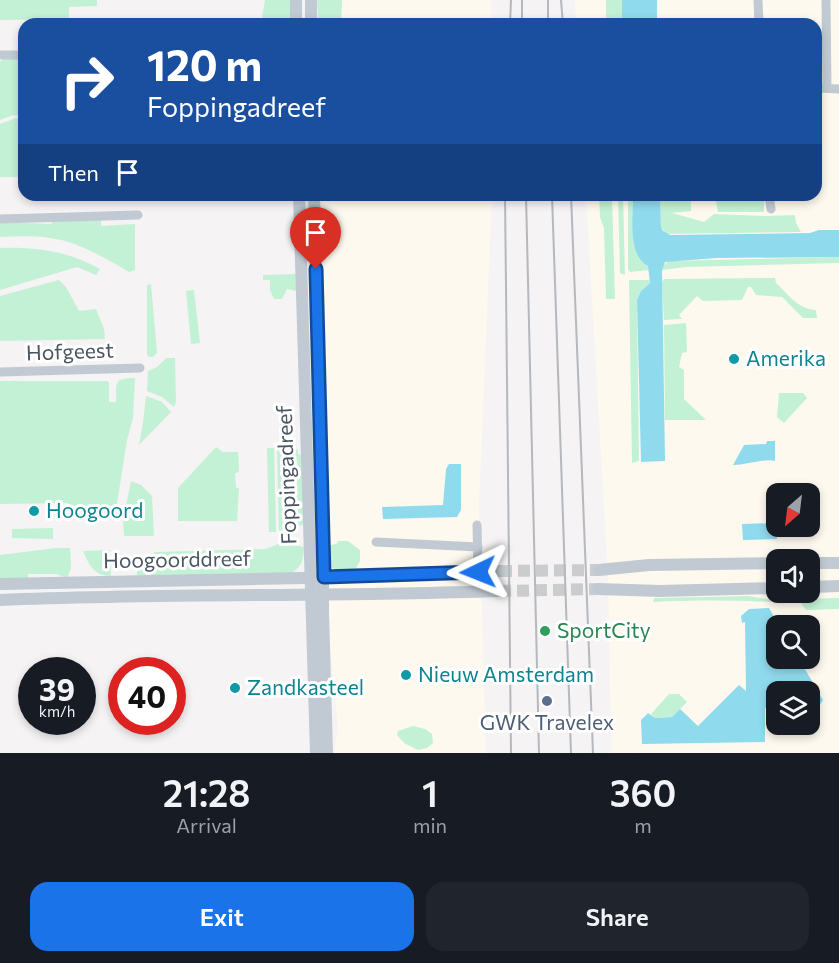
<!DOCTYPE html>
<html lang="en">
<head>
<meta charset="utf-8">
<style>
	body { margin:0; font-family:Commissioner,sans-serif; background:#20242c; color:#f1f3f6; height:100vh; display:flex; flex-direction:column; font-size:22px; white-space:nowrap }
	* { box-sizing:border-box; margin:0 }
	p { font-size:20px; color:#9ea1a6 }
	.icon { flex:none; width:33px; height:33px; fill:none; stroke:currentColor; stroke-width:2; stroke-linecap:round; stroke-linejoin:round }
	.map { position:relative; height:753px; overflow:hidden }
	.panel { display:flex; flex-direction:column; background:#171b24; flex:1 }
	.panel>* { flex:none }
	.guide { position:absolute; left:18px; top:18px; width:804px; height:183px; border-radius:18px; box-shadow:0 3px 9px #0003; background:#1a4fa0; color:#fff; overflow:hidden }
	.needle { width:39px; rotate:208deg }
	.controls { position:absolute; left:766px; top:483px; display:grid; gap:12px }
	.controls a { display:grid; place-items:center; width:54px; height:54px; border-radius:12px; background:#171b24; box-shadow:0 3px 9px #0003; font-size:30px }
	.speed { position:absolute; left:18px; top:657px; display:flex; gap:12px; font-size:30px; font-weight:700; text-align:center }
	.speed>* { display:grid; place-content:center; width:78px; height:78px; border-radius:50%; background:#171b24; box-shadow:0 3px 9px #0003; line-height:1 }
	.speed small { font-size:15px; font-weight:400 }
	.speed .limit { border:9px solid #d22; background:#fff; color:#111 }
	.pin { position:absolute; display:grid; place-items:center; width:51px; height:51px; color:#fff; margin:-62px -26px; border-radius:50% 50% 50% 0; rotate:-45deg; box-shadow:0 0 6px #0007 }
	.pin .icon { rotate:45deg }
	.me { position:absolute; width:66px; margin:-33px; rotate:268deg; stroke-linejoin:round; filter:drop-shadow(0 0 4px #0008) }
	.turn { display:flex; align-items:center; gap:21px; height:126px; padding:0 30px; font-size:27px }
	.turn .icon { width:78px; height:78px; stroke-width:2.5 }
	.turn b { display:block; font-size:42px; line-height:51px }
	.then { display:flex; align-items:center; height:57px; padding:0 30px; background:#0003; gap:12px; font-size:22px }
	.eta { display:flex; justify-content:space-evenly; align-items:center; height:102px; text-align:center }
	.eta b { font-size:36px; font-weight:600; line-height:42px }
	.action { display:flex; gap:12px; margin-top:auto; padding:12px 30px }
	.action a { flex:1; height:69px; border-radius:18px; background:#1a73e8; color:#fff; font-size:24px; font-weight:600; line-height:69px; text-align:center }
	.action a+a { background:#20242c; color:#f1f3f6 }
	.map>svg:first-child { display:block }
	.commercial { fill:#fdf9ef; fill-rule:evenodd }
	.green { fill:#c3f1d5 }
	.water { fill:#90daee }
	.lines { fill:none; stroke-linecap:round; stroke-linejoin:round }
	.tertiary-tunnel { stroke:#caccce; stroke-width:12; stroke-dasharray:12 6; stroke-linecap:butt }
	.minor { stroke:#c1cad2; stroke-width:9 }
	.tertiary { stroke:#c1cad2; stroke-width:12 }
	.rail { stroke:#b5b8bd; stroke-width:2 }
	.route-casing { stroke:#114b97; stroke-width:15 }
	.route { stroke:#1a73e8; stroke-width:10 }
	.culture-dot { fill:#0f9aa8; stroke:#fff; stroke-width:2 }
	.leisure-dot { fill:#2e9e5b; stroke:#fff; stroke-width:2 }
	.service-dot { fill:#5c6f8a; stroke:#fff; stroke-width:2 }
	.labels { text-anchor:middle; stroke-width:6; stroke-linejoin:round; paint-order:stroke }
	.street-label { font-size:21px; fill:#4a5661; stroke:#fff }
	.culture-label { font-size:21px; fill:#0d838f; stroke:#fff; text-anchor:start }
	.leisure-label { font-size:21px; fill:#27864d; stroke:#fff; text-anchor:start }
	.service-label { font-size:21px; fill:#4e5e75; stroke:#fff }
</style>
</head>
<body>
<div class="map">
<svg width="839" height="753" viewBox="0 0 839 753">
	<rect width="100%" height="100%" fill="#f5f3f3"/>
	<path class="commercial" d="M 309,0 L 491,0 L 491,24 L 310,24 Z
		M 575,0 L 839,0 L 839,753 L 640,753 L 639,747 L 639,753 L 611,753 L 608,580 L 586,195 L 816,195 L 816,24 L 576,24 ZM 777,494 L 810,494 L 810,526 L 777,526 ZM 777,560 L 810,560 L 810,592 L 777,592 ZM 777,626 L 810,626 L 810,658 L 777,658 ZM 777,692 L 810,692 L 810,724 L 777,724 Z
		M 314,195 L 492,195 L 479,507 L 486,753 L 334,753 L 338,727 L 326,605 Z"/>
	<path class="green" d="M 0,0 L 97,0 L 97,6 L 69,7 L 69,24 L 61,24 L 60,19 L 0,20 Z
		M 265,0 L 290,0 L 291,24 L 261,24 Z
		M 317,0 L 342,0 L 341,24 L 318,24 Z
		M 606,0 L 622,0 L 622,24 L 606,24 Z
		M 24,58 L 24,116 L 13,115 L 0,120 L 0,62 L 3,59 Z
		M 16,118 L 24,119 L 24,177 L 0,177 L 0,124 Z
		M 599,195 L 612,195 L 615,299 L 606,299 L 604,228 L 600,217 Z
		M 618,195 L 623,195 L 625,275 L 620,273 Z
		M 628,195 L 633,195 C 633,216 627,256 648,266 L 649,270 L 630,272 L 628,269 Z
		M 660,195 L 691,195 L 691,211 L 672,213 L 704,222 L 714,214 L 765,216 L 795,215 L 796,223 L 801,232 L 666,234 L 661,227 Z
		M 715,195 L 764,195 L 764,212 L 718,212 Z
		M 101,219 L 101,226 L 135,224 L 135,270 L 129,272 C 111,261 81,244 61,240 C 41,235 20,236 0,237 L 0,222 L 51,224 L 53,221 Z
		M 0,248 C 36,247 68,251 100,269 L 96,275 L 77,267 L 0,290 Z
		M 839,257 L 839,263 L 686,267 L 662,270 L 662,266 L 669,261 Z
		M 296,274 L 296,291 L 287,289 L 282,299 L 274,299 L 270,290 L 270,280 L 263,280 L 263,275 Z
		M 775,278 L 776,283 C 789,295 798,309 816,310 L 817,318 L 803,318 L 782,297 L 756,295 L 751,287 L 748,287 L 742,300 L 703,301 L 697,296 L 679,315 L 682,319 L 664,320 L 662,282 L 664,279 Z
		M 59,280 L 66,287 L 79,311 L 96,309 L 104,329 L 105,339 L 0,341 L 0,296 Z
		M 629,280 L 649,280 L 650,283 L 641,291 L 637,300 L 639,461 L 632,463 Z
		M 151,284 L 157,353 L 153,357 L 149,357 L 147,355 L 147,285 Z
		M 194,290 L 200,343 L 191,344 L 186,291 Z
		M 686,323 L 687,352 L 682,353 L 679,367 L 684,370 L 684,399 L 706,420 L 665,420 L 664,325 Z
		M 166,358 L 175,358 L 176,402 L 174,407 L 162,397 L 147,391 L 148,371 L 157,367 Z
		M 135,378 L 133,418 L 127,440 L 116,510 L 68,512 L 68,503 L 0,504 L 0,381 L 107,381 L 109,382 L 109,402 L 116,402 C 117,384 112,378 135,378 Z
		M 779,393 L 803,393 L 807,398 L 784,423 L 777,417 Z
		M 146,396 L 162,402 L 171,412 L 139,445 L 143,423 Z
		M 216,447 L 223,452 L 238,452 L 239,472 L 235,473 L 236,488 L 239,488 L 237,521 L 178,521 L 178,488 Z
		M 267,448 L 274,448 L 276,532 L 269,532 Z
		M 277,449 L 298,449 L 298,454 L 302,455 L 303,524 L 296,528 L 295,531 L 279,531 Z
		M 131,481 L 141,485 L 152,496 L 154,536 L 124,536 L 123,520 Z
		M 53,528 L 53,539 L 12,538 L 12,529 Z
		M 337,541 L 348,541 L 360,550 L 360,561 L 354,572 L 340,572 L 331,567 L 329,546 L 338,543 Z
		M 283,542 L 292,542 L 293,545 L 304,547 C 303,561 302,567 290,574 L 137,577 L 137,562 L 152,561 L 154,552 L 266,549 Z
		M 56,548 L 70,548 L 71,568 L 67,578 L 56,574 L 28,574 L 28,580 L 0,581 L 0,555 Z
		M 110,550 L 111,576 C 94,576 89,565 83,551 Z
		M 749,596 L 772,600 L 771,602 C 732,600 693,600 653,602 L 654,598 Z
		M 839,598 L 839,609 L 806,610 L 798,599 Z
		M 669,694 L 679,694 L 687,702 L 672,717 L 655,718 L 651,714 Z
		M 413,726 L 425,729 L 432,734 L 433,743 L 427,748 L 418,750 L 404,743 L 397,735 L 398,731 Z"/>
	<path class="water" d="M 622,0 L 657,0 L 657,24 L 622,24 Z
		M 633,195 L 660,195 L 661,227 L 663,231 L 670,235 L 810,233 L 819,230 L 839,230 L 839,257 L 717,258 L 665,262 L 662,270 L 665,461 L 641,462 L 637,300 L 641,291 L 650,283 L 648,266 C 627,256 633,216 633,195 Z
		M 767,441 L 775,441 L 775,461 C 765,458 747,465 733,465 L 744,445 L 766,444 Z
		M 449,464 L 461,464 L 461,510 L 457,517 L 383,519 L 382,507 L 443,505 L 446,469 Z
		M 776,523 L 777,539 L 743,540 L 742,524 Z
		M 769,608 L 779,625 L 777,626 L 777,658 L 799,659 L 823,700 L 818,708 L 817,701 L 810,692 L 777,692 L 777,708 L 765,708 L 765,742 L 642,744 L 641,720 L 648,713 L 655,718 L 672,717 L 680,709 L 698,726 L 739,685 L 746,691 L 745,622 L 742,623 L 741,616 L 749,609 Z"/>
	<g class="lines">
		<path class="tertiary-tunnel" d="M 500,571 L 599,570
			M 499,591 L 598,589"/>
		<path class="minor" d="M 758,0 L 759,24
			M 826,0 L 827,88
			M 0,55 L 24,55
			M 816,88 L 839,89
			M 769,195 L 771,209
			M 0,219 L 138,215
			M 0,372 L 140,368
			M 477,525 L 478,572
			M 376,542 L 478,547"/>
		<path class="tertiary" d="M 296,0 L 296,24
			M 311,0 L 311,24
			M 299,195 L 316,753
			M 314,195 L 323,524 L 323,612 L 327,753
			M 810,563 L 839,563
			M 599,570 L 649,565 L 777,563
			M 0,584 L 400,576 L 500,571
			M 810,587 L 839,586
			M 598,589 L 660,591 L 777,588
			M 0,600 C 166,593 333,597 499,591"/>
		<path class="rail" d="M 522,0 L 522,24
			M 548,0 L 548,24
			M 561,0 L 563,24
			M 510,24 L 511,0
			M 505,195 L 511,753
			M 526,195 L 539,753
			M 552,195 L 571,753
			M 571,195 L 593,753"/>
	</g>
	<g class="lines">
		<g class="route-casing">
			<path id="route" d="M 316,269 L 324,577 L 478,572"/>
		</g>
		<use href="#route" class="route"/>
	</g>
	<g class="culture-dot">
		<circle cx="734" cy="359" r="6"/>
		<circle cx="34" cy="511" r="6"/>
		<circle cx="406" cy="675" r="6"/>
		<circle cx="235" cy="688" r="6"/>
	</g>
	<circle class="leisure-dot" cx="545" cy="631" r="6"/>
	<circle class="service-dot" cx="547" cy="701" r="6"/>
	<g class="labels">
		<g class="street-label">
			<text transform="translate(70 352) rotate(-2)" y="7">Hofgeest</text>
			<text transform="translate(287 475) rotate(-92)" y="7">Foppingadreef</text>
			<text transform="translate(177 560) rotate(-1)" y="7">Hoogoorddreef</text>
		</g>
		<g class="culture-label">
			<text x="746" y="366">Amerika</text>
			<text x="46" y="518">Hoogoord</text>
			<text x="418" y="682">Nieuw Amsterdam</text>
			<text x="247" y="695">Zandkasteel</text>
		</g>
		<g class="leisure-label">
			<text x="557" y="638">SportCity</text>
		</g>
		<g class="service-label">
			<text x="547" y="730">GWK Travelex</text>
		</g>
	</g>
</svg>
<div class="controls">
<a><svg class="needle" viewBox="-14 -14 28 28"><path d="M0-13l5 13h-10z" fill="#e53935"/><path d="M0 13l5-13h-10z" fill="#9ea1a6"/></svg></a>
<a><svg class="icon" aria-label="sound" viewBox="0 0 24 24"><path d="M4 9h4l5-4v14l-5-4H4zM17 9q2 3 0 6"/></svg></a>
<a><svg class="icon" aria-label="search" viewBox="0 0 24 24"><circle cx="10" cy="10" r="6"/><path d="M15 15l6 6"/></svg></a>
<a><svg class="icon" aria-label="layers" viewBox="0 0 24 24"><path d="M12 4l9 5-9 5-9-5zM3 14l9 5 9-5"/></svg></a>
</div>
<div class="speed"><div>39<small>km/h</small></div><div class="limit">40</div></div>
<div class="pin" style="left:316px;top:269px;background:#d93025"><svg class="icon" aria-label="arrive" viewBox="0 0 24 24"><path d="M6 21V4h12l-3 4 3 4H6"/></svg></div>
<svg class="me" style="left:478px;top:572px" viewBox="-20 -20 40 40"><path d="M0-17L14 15 0 8-14 15z" fill="#1a73e8" stroke="#fff" stroke-width="4"/></svg>
<div class="guide">
<div class="turn"><svg class="icon" aria-label="right" viewBox="0 0 24 24"><path d="M7 20v-9h11M14 6l5 5-5 5"/></svg><div><b>120 m</b>Foppingadreef</div></div>
<div class="then">Then<svg class="icon" aria-label="arrive" viewBox="0 0 24 24"><path d="M6 21V4h12l-3 4 3 4H6"/></svg></div>
</div>
</div>
<section class="panel">
<div class="eta">
<div><b>21:28</b><p>Arrival</p></div>
<div><b>1</b><p>min</p></div>
<div><b>360</b><p>m</p></div>
</div>
<div class="action"><a>Exit</a><a>Share</a></div>
</section>
</body>
</html>
